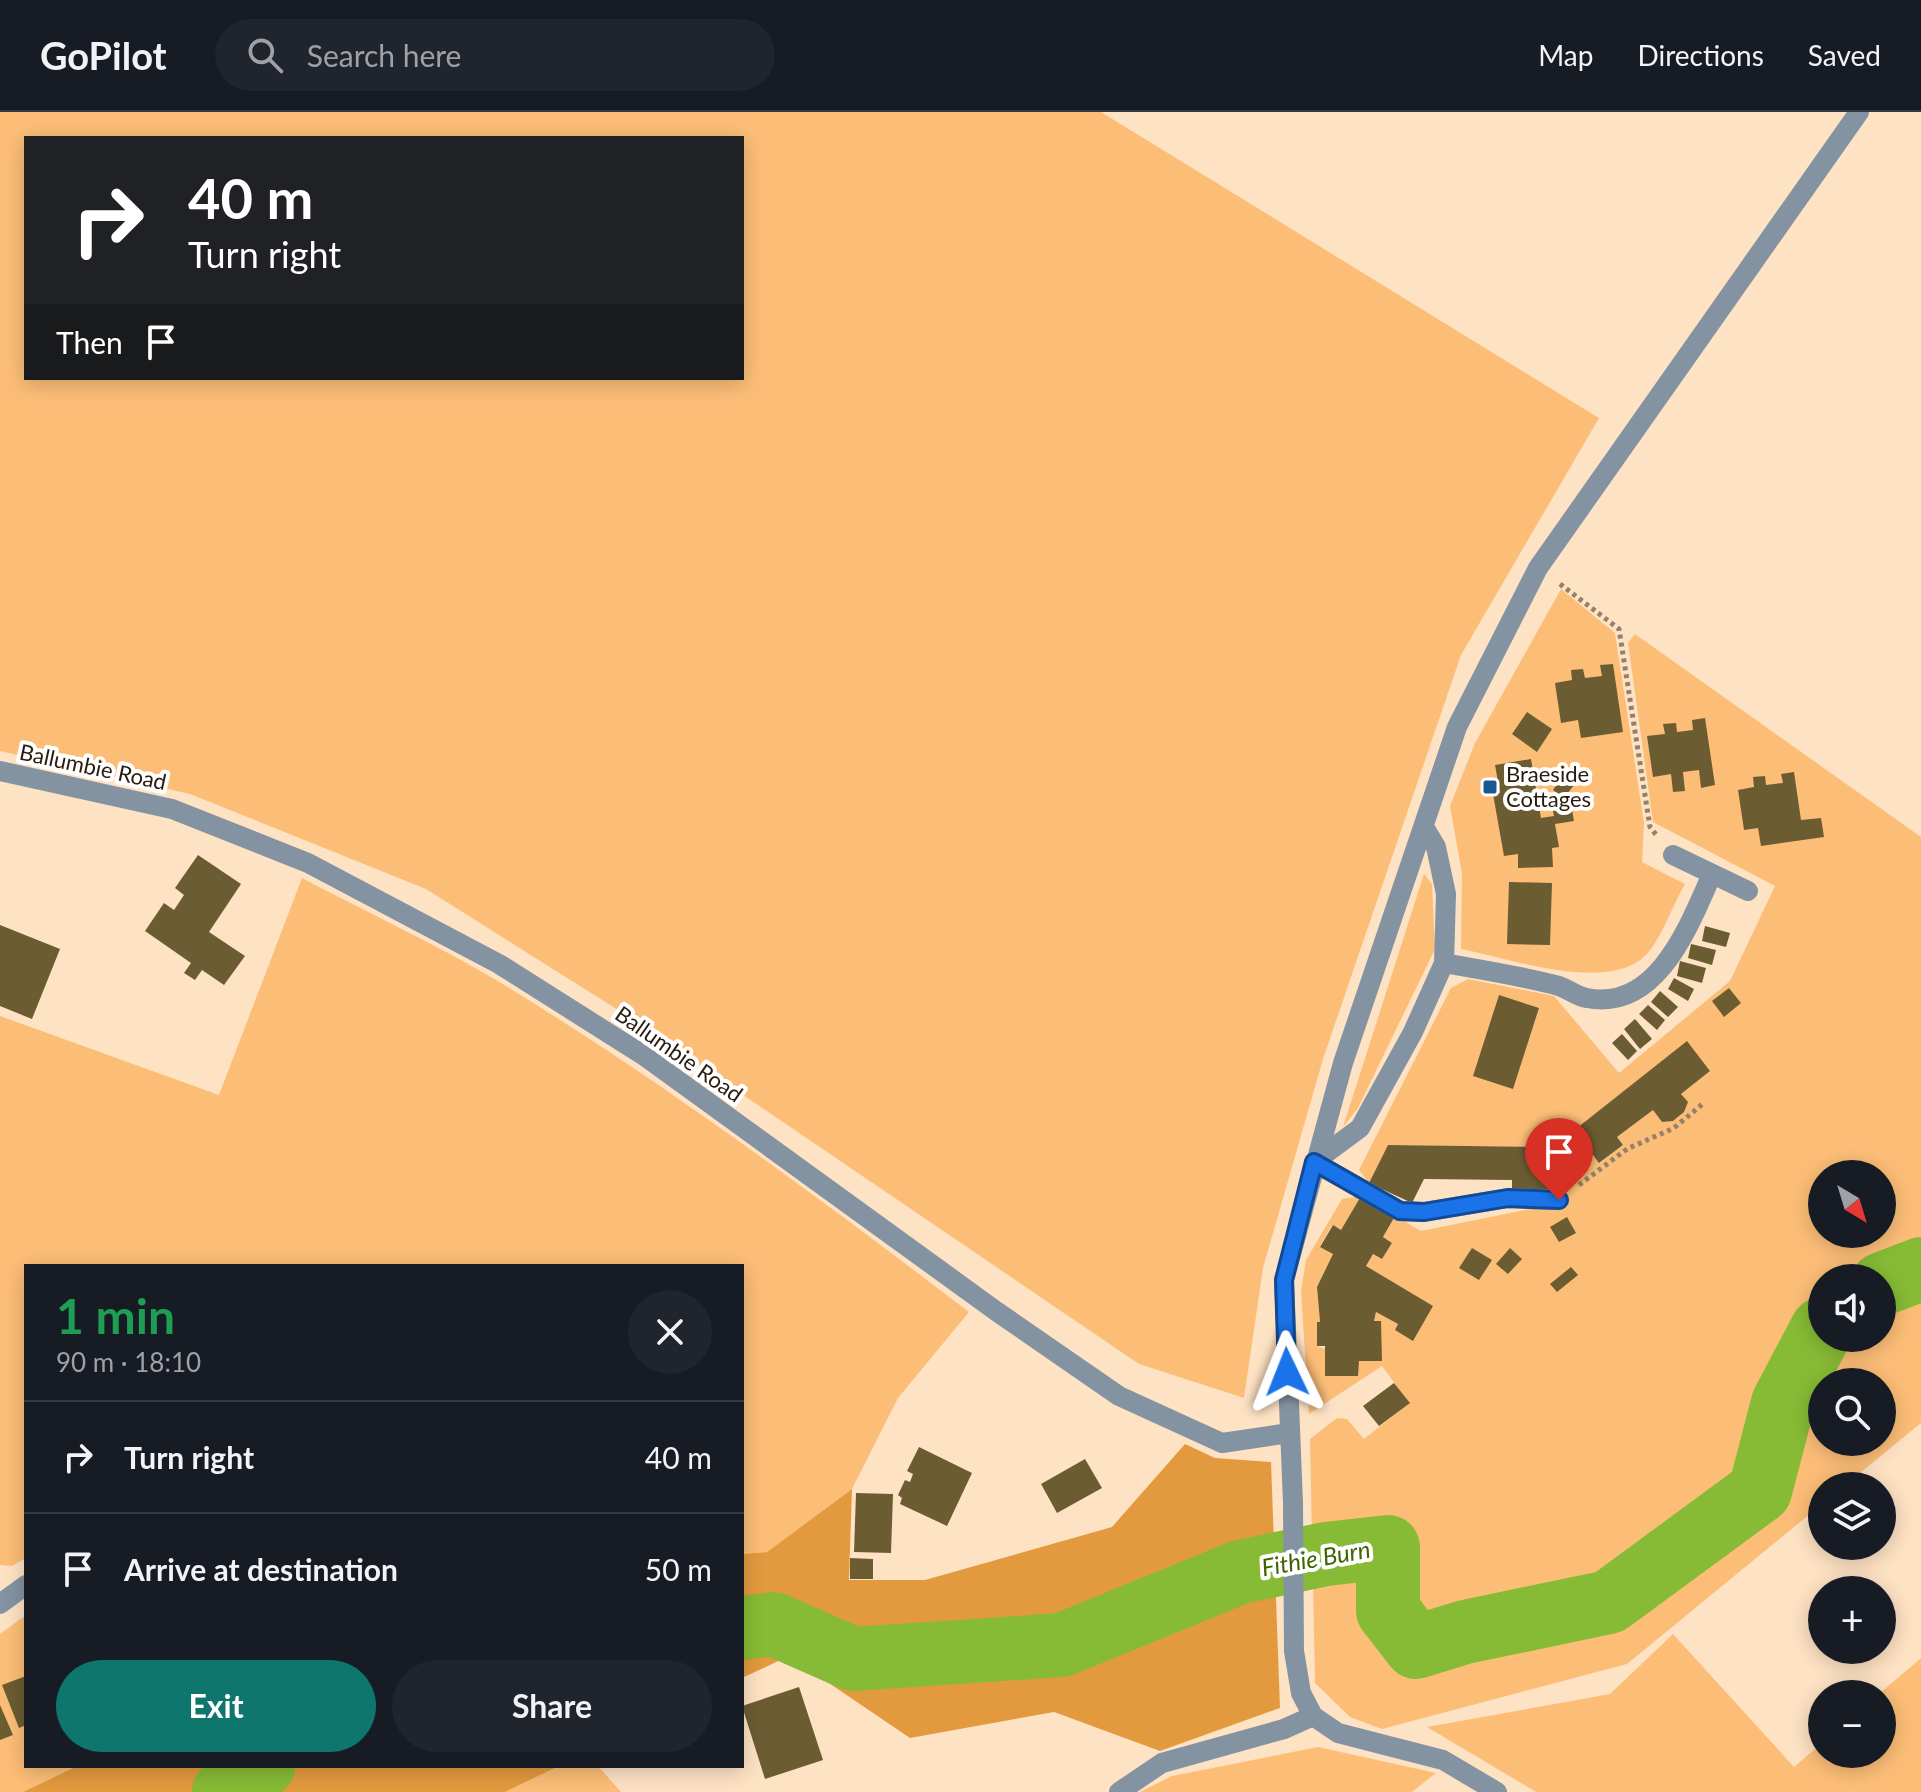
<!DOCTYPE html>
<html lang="en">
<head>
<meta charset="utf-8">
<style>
	body { margin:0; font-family:Lato,sans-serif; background:#20242c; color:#f1f3f6; height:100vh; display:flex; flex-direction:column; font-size:30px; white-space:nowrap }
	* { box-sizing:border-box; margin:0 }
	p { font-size:26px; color:#9ea1a6 }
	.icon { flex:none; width:44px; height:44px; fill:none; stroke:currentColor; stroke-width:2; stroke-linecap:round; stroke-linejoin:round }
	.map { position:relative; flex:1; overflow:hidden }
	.sheet { position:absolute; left:24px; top:1152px; width:720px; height:504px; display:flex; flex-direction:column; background:#171b24; border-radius:0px; box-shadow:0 4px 20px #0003 }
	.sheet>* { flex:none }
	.banner { position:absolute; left:24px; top:24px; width:720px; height:244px; border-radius:0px; box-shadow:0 4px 20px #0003; background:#202124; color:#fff; overflow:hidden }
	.needle { width:52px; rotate:142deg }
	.buttons { position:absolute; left:1808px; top:1048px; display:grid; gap:16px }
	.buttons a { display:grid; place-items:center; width:88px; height:88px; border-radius:50%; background:#171b24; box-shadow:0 4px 20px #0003; font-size:40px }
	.pin { position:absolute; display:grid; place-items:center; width:68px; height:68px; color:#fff; margin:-82px -34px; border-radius:50% 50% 50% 0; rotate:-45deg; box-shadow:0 0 8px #0007 }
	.pin .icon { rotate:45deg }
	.me { position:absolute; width:88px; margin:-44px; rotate:358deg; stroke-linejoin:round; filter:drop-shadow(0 0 6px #0008) }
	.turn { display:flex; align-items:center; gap:28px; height:168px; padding:0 32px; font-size:36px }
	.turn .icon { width:104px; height:104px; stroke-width:2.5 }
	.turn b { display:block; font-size:56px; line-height:68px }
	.then { display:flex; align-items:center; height:76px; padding:0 32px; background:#0003; gap:16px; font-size:30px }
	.round { display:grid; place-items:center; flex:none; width:84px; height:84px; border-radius:42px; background:#20242c }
	.overview { display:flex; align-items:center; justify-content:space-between; height:136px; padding:0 32px }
	h1 { font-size:48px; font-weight:700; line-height:60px; color:#1e9e55 }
	.button { display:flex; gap:16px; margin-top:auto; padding:16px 32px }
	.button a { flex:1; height:92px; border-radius:48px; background:#0f766e; color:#fff; font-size:32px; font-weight:700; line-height:92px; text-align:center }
	.button a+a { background:#20242c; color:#f1f3f6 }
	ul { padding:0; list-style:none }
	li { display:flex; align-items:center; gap:24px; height:112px; padding:0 32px; border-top:2px solid #363941 }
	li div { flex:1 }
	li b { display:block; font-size:30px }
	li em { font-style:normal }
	header { display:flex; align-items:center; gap:48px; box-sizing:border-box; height:112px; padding:0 40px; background:#171b24; border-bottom:2px solid #363941 }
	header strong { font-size:38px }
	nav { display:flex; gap:44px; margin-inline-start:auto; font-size:28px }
	.search { width:560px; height:72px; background:#20242c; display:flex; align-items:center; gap:20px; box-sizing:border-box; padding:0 28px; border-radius:44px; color:#9ea1a6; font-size:30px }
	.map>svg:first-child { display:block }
	.green { fill:#fcbe77; fill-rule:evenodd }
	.forest { fill:#e39a3e }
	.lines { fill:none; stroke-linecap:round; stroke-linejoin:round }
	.river { stroke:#87bb35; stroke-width:64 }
	.building { fill:#6c5c32 }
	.path { stroke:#95806a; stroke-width:5; stroke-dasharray:4 4; stroke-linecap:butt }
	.minor { stroke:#8493a2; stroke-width:20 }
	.route-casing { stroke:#114b97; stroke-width:20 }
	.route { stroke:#1a73e8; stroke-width:14 }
	.poi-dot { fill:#1a598f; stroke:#fff; stroke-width:3 }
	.labels { text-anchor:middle; stroke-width:8; stroke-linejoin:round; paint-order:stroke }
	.street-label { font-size:22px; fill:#291c0e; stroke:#fff }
	.poi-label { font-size:22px; fill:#291c0e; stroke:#fff; text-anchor:start }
	.water-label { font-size:24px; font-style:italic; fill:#416200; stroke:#fff }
</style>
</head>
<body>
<header>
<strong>GoPilot</strong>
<div class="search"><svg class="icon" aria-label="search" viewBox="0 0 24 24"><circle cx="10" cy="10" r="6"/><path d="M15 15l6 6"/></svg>Search here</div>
<nav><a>Map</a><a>Directions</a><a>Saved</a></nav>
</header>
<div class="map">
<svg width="1921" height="1680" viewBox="0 0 1921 1680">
	<rect width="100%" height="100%" fill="#fee2c4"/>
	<path class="green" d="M 0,0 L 1101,0 L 1599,306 L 1461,543 L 1323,947 L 1263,1156 L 1244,1286 L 1139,1252 L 618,898 L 426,777 L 190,682 L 0,639 ZM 742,26 L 742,266 L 26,266 L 26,26 Z
		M 1561,477 L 1615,521 L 1644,711 L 1642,750 L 1685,772 C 1674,791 1660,829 1646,843 C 1608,882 1508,846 1461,837 L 1462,762 L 1450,694 L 1475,631 Z
		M 1635,522 L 1921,725 L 1921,1311 L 1844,1374 L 1822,1374 L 1822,1392 L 1627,1552 L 1382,1617 L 1350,1605 L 1315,1571 L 1310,1327 L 1337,1306 L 1347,1307 L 1364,1327 L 1409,1291 L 1382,1254 L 1309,1302 L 1301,1179 L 1306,1148 L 1342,1087 L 1361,1084 L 1341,1118 L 1332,1113 L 1320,1134 L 1333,1142 L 1317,1175 L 1320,1210 L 1317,1210 L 1317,1234 L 1359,1249 L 1381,1249 L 1381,1210 L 1374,1209 L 1376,1200 L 1398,1212 L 1395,1218 L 1413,1228 L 1366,1154 L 1373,1142 L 1382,1147 L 1392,1131 L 1383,1125 L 1395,1104 L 1421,1119 L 1560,1091 L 1561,1069 L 1593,1043 L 1600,1051 L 1623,1033 L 1617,1025 L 1653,998 L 1662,1010 C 1676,1009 1683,1004 1687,990 L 1681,982 L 1710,959 L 1687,930 L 1553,1035 L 1388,1033 L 1369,1071 L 1359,1058 L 1451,876 L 1468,867 L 1554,884 L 1619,961 L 1730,869 L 1775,774 L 1653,710 L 1628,531 ZM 1822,1062 L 1882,1062 L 1882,1122 L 1822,1122 ZM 1822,1166 L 1882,1166 L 1882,1226 L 1822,1226 ZM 1822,1270 L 1882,1270 L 1882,1330 L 1822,1330 Z
		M 1424,762 L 1432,772 L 1435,837 L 1358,996 L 1343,1015 Z
		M 302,766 C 366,800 434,831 496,868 C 661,968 815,1083 969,1200 L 898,1286 L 852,1377 L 767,1440 L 742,1442 L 742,1154 L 26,1154 L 26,1446 L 12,1454 L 0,1453 L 0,904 L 219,983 Z
		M 26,1503 L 26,1654 L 77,1654 L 23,1680 L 0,1680 L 0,1522 Z
		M 1673,1522 L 1794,1655 L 1822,1631 L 1822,1642 L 1882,1642 L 1879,1582 L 1921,1546 L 1921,1680 L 1536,1680 L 1427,1615 L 1610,1582 Z
		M 1318,1635 L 1436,1661 L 1412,1680 L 1140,1680 L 1172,1664 Z
		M 559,1654 L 598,1654 L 621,1680 L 505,1680 Z"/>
	<path class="forest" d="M 1185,1332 L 1215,1346 L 1271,1350 L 1280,1596 L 1160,1639 L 1054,1600 L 910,1626 L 789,1544 L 742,1566 L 742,1442 L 767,1440 L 852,1377 L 849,1468 L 925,1468 L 1112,1415 Z
		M 77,1654 L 559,1654 L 505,1680 L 23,1680 Z"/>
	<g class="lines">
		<path class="river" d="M 1882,1172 L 1921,1157
			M 742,1516 L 774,1512 L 853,1547 L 1062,1533 L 1240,1460 L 1326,1442 L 1388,1435 L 1388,1499 L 1416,1535 L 1465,1520 L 1609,1490 L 1760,1379 L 1783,1291 L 1822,1217
			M 224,1680 L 263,1654"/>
	</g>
	<path class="building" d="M 1613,552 L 1623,620 L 1581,626 L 1578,608 L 1561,611 L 1555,571 L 1572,568 L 1571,558 L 1583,557 L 1585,566 L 1602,564 L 1600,553 Z
		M 1527,600 L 1552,617 L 1537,640 L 1512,622 Z
		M 1705,606 L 1715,673 L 1701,676 L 1699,658 L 1683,660 L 1685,679 L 1673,680 L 1671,662 L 1653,665 L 1647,624 L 1665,622 L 1663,612 L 1676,611 L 1677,620 L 1693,618 L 1692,608 Z
		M 1531,647 L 1541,706 L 1554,704 L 1552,695 L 1571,692 L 1574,709 L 1555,712 L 1559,735 L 1552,736 L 1553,755 L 1518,756 L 1518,742 L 1504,744 L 1493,682 L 1500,681 L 1495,653 Z
		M 1794,660 L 1801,708 L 1821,706 L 1824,725 L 1761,734 L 1758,716 L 1744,718 L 1738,678 L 1754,675 L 1753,665 L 1765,664 L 1766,673 L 1783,671 L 1781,662 Z
		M 1563,664 L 1574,673 L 1564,686 L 1553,678 Z
		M 198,743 L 241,772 L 209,820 L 245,844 L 224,873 L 202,858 L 195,868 L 184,861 L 191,851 L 145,819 L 164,791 L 174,798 L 184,783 L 175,776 Z
		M 1509,770 L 1552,771 L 1550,833 L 1507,832 Z
		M 0,813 L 60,837 L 32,907 L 0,894 Z
		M 1705,814 L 1730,821 L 1726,835 L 1702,829 Z
		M 1691,832 L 1716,838 L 1712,853 L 1688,846 Z
		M 1680,849 L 1706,856 L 1702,871 L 1677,864 Z
		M 1674,866 L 1694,877 L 1688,889 L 1668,877 Z
		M 1729,876 L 1741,891 L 1724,905 L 1712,889 Z
		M 1660,879 L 1678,895 L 1668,905 L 1651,890 Z
		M 1499,883 L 1539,896 L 1513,977 L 1473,964 Z
		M 1648,893 L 1665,908 L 1657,918 L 1639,902 Z
		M 1635,907 L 1652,927 L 1640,937 L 1624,917 Z
		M 1622,922 L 1637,939 L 1628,948 L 1612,931 Z
		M 1687,929 L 1710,959 L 1681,982 L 1688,990 L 1684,1000 L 1673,1009 L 1662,1010 L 1653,998 L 1617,1025 L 1623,1033 L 1599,1051 L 1593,1043 L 1561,1069 L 1561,1077 L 1512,1077 L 1512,1068 L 1424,1067 L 1412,1091 L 1369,1071 L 1388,1033 L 1553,1035 Z
		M 1361,1084 L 1395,1104 L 1383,1125 L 1392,1131 L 1382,1147 L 1373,1142 L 1366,1154 L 1433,1194 L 1413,1229 L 1395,1218 L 1398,1212 L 1376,1200 L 1374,1209 L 1381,1209 L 1382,1249 L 1359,1249 L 1358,1264 L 1325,1264 L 1325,1234 L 1317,1234 L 1317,1210 L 1320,1210 L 1317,1175 L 1333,1142 L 1320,1135 L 1333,1113 L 1341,1118 Z
		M 1567,1105 L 1576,1121 L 1559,1130 L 1550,1115 Z
		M 1472,1136 L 1492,1148 L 1479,1168 L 1459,1156 Z
		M 1510,1136 L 1522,1147 L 1508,1162 L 1496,1152 Z
		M 1571,1155 L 1578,1163 L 1557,1180 L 1550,1172 Z
		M 1394,1271 L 1410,1291 L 1379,1314 L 1363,1294 Z
		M 919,1335 L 972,1361 L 947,1414 L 900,1392 L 902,1386 L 898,1383 L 905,1368 L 910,1370 L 913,1362 L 907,1359 Z
		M 1085,1347 L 1102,1376 L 1057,1401 L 1041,1372 Z
		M 856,1381 L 893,1382 L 891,1441 L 854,1440 Z
		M 850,1446 L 873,1447 L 873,1467 L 850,1467 Z
		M 26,1564 L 26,1613 L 19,1616 L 2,1573 Z
		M 799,1575 L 823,1648 L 765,1667 L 742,1594 Z
		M 0,1593 L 13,1623 L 0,1628 Z"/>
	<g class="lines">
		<path class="path" d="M 1560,472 L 1619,517 L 1650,715 L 1657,724
			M 1579,1073 L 1627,1037 L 1674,1016 L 1705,990"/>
		<path class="minor" d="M 0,659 L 172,697 L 308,751 L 499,852 L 643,943 L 996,1199 L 1119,1284 L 1222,1331 L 1289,1321
			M 1424,715 L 1436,735 L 1446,782 L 1444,851 L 1413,920 L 1360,1016 L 1314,1050 L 1400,1099 L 1424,1100 L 1508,1086 L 1559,1088
			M 1673,743 L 1748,779
			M 1444,851 C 1482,858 1522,864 1559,874 C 1568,877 1578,885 1587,886 C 1658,900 1690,811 1712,762
			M 0,1492 L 26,1473
			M 1119,1680 L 1162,1651 L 1284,1617 L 1313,1604
			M 1497,1680 L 1443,1648 L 1338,1621 L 1313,1604 L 1301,1581 L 1294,1539 L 1293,1391 L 1284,1168 L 1343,951 L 1457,615 L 1538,456 L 1859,0"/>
	</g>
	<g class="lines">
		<g class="route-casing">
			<path id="route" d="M 1287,1260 L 1284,1168 L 1314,1050 L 1400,1099 L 1424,1100 L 1508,1086 L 1559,1088"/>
		</g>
		<use href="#route" class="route"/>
	</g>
	<rect class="poi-dot" x="1482" y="667" width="16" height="16" rx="4"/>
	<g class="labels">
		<g class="street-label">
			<text transform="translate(93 655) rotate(12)" y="8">Ballumbie Road</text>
			<text transform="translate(679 942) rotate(35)" y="8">Ballumbie Road</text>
		</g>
		<g class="poi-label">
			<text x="1506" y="670">Braeside<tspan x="1506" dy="25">Cottages</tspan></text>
		</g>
		<g class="water-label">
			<text transform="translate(1316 1447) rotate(-10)" y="8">Fithie Burn</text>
		</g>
	</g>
</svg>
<div class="buttons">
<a><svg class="needle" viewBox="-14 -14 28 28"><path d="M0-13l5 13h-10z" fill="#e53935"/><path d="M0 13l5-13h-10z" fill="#9ea1a6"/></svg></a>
<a><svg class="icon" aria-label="sound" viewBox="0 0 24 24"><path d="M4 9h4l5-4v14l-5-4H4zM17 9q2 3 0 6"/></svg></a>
<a><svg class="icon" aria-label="search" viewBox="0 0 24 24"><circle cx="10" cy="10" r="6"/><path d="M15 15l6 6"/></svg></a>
<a><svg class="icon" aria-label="layers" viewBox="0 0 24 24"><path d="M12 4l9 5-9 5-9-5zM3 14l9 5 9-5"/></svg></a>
<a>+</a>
<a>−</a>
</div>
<div class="pin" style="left:1559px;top:1088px;background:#d93025"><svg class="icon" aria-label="arrive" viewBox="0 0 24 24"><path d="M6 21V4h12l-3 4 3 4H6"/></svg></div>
<svg class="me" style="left:1287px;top:1260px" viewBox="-20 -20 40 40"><path d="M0-17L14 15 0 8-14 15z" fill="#1a73e8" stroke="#fff" stroke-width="4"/></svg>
<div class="banner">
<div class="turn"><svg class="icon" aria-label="right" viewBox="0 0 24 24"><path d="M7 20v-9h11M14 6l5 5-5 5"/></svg><div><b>40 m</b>Turn right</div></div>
<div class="then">Then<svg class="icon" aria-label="arrive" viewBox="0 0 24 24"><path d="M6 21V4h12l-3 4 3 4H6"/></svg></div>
</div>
<section class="sheet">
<div class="overview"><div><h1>1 min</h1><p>90 m · 18:10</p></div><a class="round"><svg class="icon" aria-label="close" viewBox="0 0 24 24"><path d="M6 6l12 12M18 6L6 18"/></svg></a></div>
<ul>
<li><svg class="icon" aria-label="right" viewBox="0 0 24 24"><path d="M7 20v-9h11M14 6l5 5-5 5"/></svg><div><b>Turn right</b></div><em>40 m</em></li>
<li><svg class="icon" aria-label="arrive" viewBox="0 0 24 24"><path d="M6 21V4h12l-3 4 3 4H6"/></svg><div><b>Arrive at destination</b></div><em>50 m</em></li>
</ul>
<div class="button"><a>Exit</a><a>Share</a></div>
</section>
</div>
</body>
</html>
